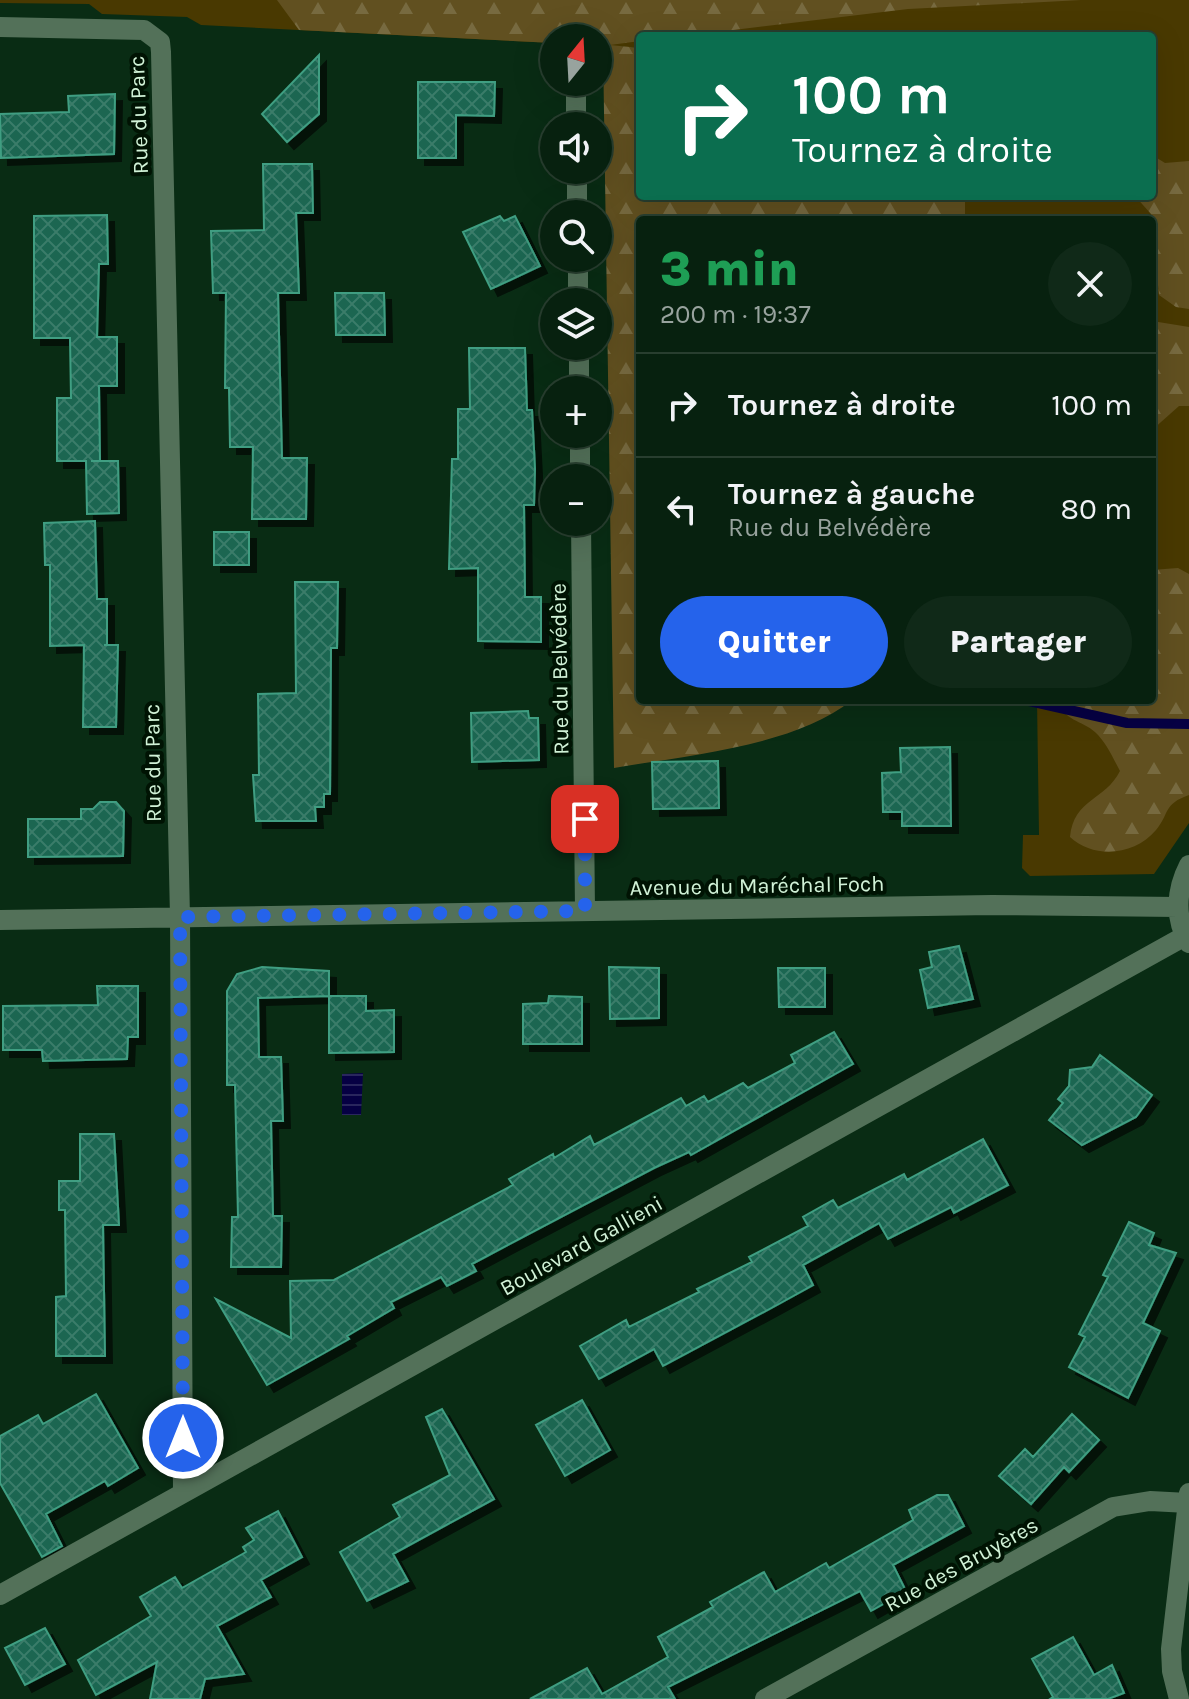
<!DOCTYPE html>
<html lang="fr">
<head>
<meta charset="utf-8">
<style>
	body { margin:0; font-family:Karla,sans-serif; background:#102918; color:#f1f3f6; height:100vh; display:flex; flex-direction:column; font-size:30px; white-space:nowrap }
	* { box-sizing:border-box; margin:0 }
	p { font-size:26px; color:#98a39e }
	.icon { flex:none; width:44px; height:44px; fill:none; stroke:currentColor; stroke-width:2; stroke-linecap:round; stroke-linejoin:round }
	.map { position:relative; flex:1; overflow:hidden }
	.drawer { position:absolute; left:636px; top:216px; width:520px; height:488px; display:flex; flex-direction:column; background:#07210f; border-radius:8px; box-shadow:0 8px 32px #0002,0 0 0 2px #283e2f }
	.drawer>* { flex:none }
	.guide { position:absolute; left:636px; top:32px; width:520px; height:168px; border-radius:8px; box-shadow:0 8px 32px #0002,0 0 0 2px #283e2f; background:#0b6e4f; color:#fff; overflow:hidden }
	.needle { width:52px; rotate:18deg }
	.buttons { position:absolute; left:540px; top:24px; display:grid; gap:16px }
	.buttons a { display:grid; place-items:center; width:72px; height:72px; border-radius:50%; background:#07210f; box-shadow:0 8px 32px #0002,0 0 0 2px #283e2f; font-size:40px }
	.pin { position:absolute; display:grid; place-items:center; width:68px; height:68px; color:#fff; margin:-34px; border-radius:16px; box-shadow:0 4px 12px #0006 }
	.me { position:absolute; width:88px; margin:-44px; rotate:0deg; stroke-linejoin:round; filter:drop-shadow(0 0 6px #0008) }
	.turn { display:flex; align-items:center; gap:28px; height:168px; padding:0 24px; font-size:36px }
	.turn .icon { width:104px; height:104px; stroke-width:2.5 }
	.turn b { display:block; font-size:56px; line-height:68px }
	.round { display:grid; place-items:center; flex:none; width:84px; height:84px; border-radius:42px; background:#102918 }
	.summary { display:flex; align-items:center; justify-content:space-between; height:136px; padding:0 24px }
	h1 { font-size:48px; font-weight:800; line-height:60px; color:#1e9e55 }
	.button { display:flex; gap:16px; margin-top:auto; padding:16px 24px }
	.button a { flex:1; height:92px; border-radius:48px; background:#2563eb; color:#fff; font-size:32px; font-weight:800; line-height:92px; text-align:center }
	.button a+a { background:#102918; color:#f1f3f6 }
	ul { padding:0; list-style:none }
	li { display:flex; align-items:center; gap:24px; height:104px; padding:0 24px; border-top:2px solid #283e2f }
	li div { flex:1 }
	li b { display:block; font-size:30px }
	li em { font-style:normal }
	.map>svg:first-child { display:block }
	.green { fill:#493901 }
	.forest { fill:url(#forest-firs) }
	.water { fill:url(#water-rules) }
	.lines { fill:none; stroke-linecap:round; stroke-linejoin:round }
	.stream { stroke:#060043; stroke-width:10 }
	.building { fill:url(#building-cross-hatch); stroke:#3f9e82; stroke-width:2; filter:url(#shadow) }
	.street { stroke:#537159; stroke-width:20 }
	.route { stroke:#2563eb; stroke-width:14; stroke-dasharray:0 25.2 }
	.labels { text-anchor:middle; stroke-width:8; stroke-linejoin:round; paint-order:stroke }
	.street-label { font-size:22px; fill:#d1f2d7; stroke:#001303 }
</style>
</head>
<body>
<div class="map">
<svg width="1189" height="1699" viewBox="0 0 1189 1699">
	<defs>
		<pattern id="forest-firs" width="22" height="20" patternUnits="userSpaceOnUse" patternTransform="scale(2)"><rect width="22" height="20" fill="#615020"/><path d="M5 1l3.5 6h-7zM16 11l3.5 6h-7z" fill="#776a40"/></pattern>
		<pattern id="water-rules" width="6" height="5" patternUnits="userSpaceOnUse" patternTransform="scale(2)"><rect width="6" height="5" fill="#060043"/><path d="M0 2.5h6" fill="none" stroke="#29265d"/></pattern>
		<pattern id="building-cross-hatch" width="8" height="8" patternUnits="userSpaceOnUse" patternTransform="scale(2)"><rect width="8" height="8" fill="#1a6651"/><path d="M0 0l8 8M0 8l8-8" fill="none" stroke="#3a7c69"/></pattern>
		<filter id="shadow"><feDropShadow dx="7" dy="7" stdDeviation="0" flood-color="#0009"/></filter>
	</defs>
	<rect width="100%" height="100%" fill="#092c14"/>
	<path class="green" d="M 0,0 L 1189,0 L 1189,823 L 1154,874 L 1030,876 L 1022,868 L 1023,835 L 1039,835 L 1037,700 L 1152,700 L 1152,220 L 965,220 L 965,196 L 1152,196 L 1152,36 L 640,36 L 640,48 L 598,45 L 598,38 L 554,38 L 554,43 L 201,25 L 187,17 L 102,14 L 89,4 L 0,3 Z"/>
	<path class="forest" d="M 277,0 L 1081,0 L 908,9 L 684,36 L 640,36 L 640,41 L 610,45 L 640,48 L 640,196 L 965,196 L 965,220 L 640,220 L 640,700 L 852,700 C 793,747 687,755 614,768 L 603,46 L 598,45 L 598,38 L 554,38 L 554,43 L 299,30 Z
		M 1152,155 L 1165,163 L 1189,161 L 1189,309 L 1176,307 L 1159,295 L 1151,214 L 1135,196 L 1152,196 Z
		M 1152,321 L 1189,327 L 1189,406 L 1179,406 L 1152,430 Z
		M 1178,568 L 1189,574 L 1189,795 C 1163,804 1170,813 1156,830 C 1134,856 1094,859 1070,837 C 1074,798 1105,801 1120,771 C 1113,758 1106,742 1095,732 C 1082,720 1063,721 1058,700 L 1152,700 L 1152,570 Z"/>
	<path class="water" d="M 363,1073 L 361,1115 L 342,1115 L 342,1074 Z"/>
	<g class="lines">
		<path class="stream" d="M 1025,700 L 1127,723 L 1189,724"/>
	</g>
	<path class="building" d="M 319,55 L 319,114 L 287,142 L 262,114 Z
		M 418,82 L 495,82 L 494,116 L 456,115 L 456,158 L 418,158 Z
		M 115,94 L 114,154 L 1,158 L 0,114 L 69,112 L 68,96 Z
		M 263,164 L 312,164 L 313,213 L 296,213 L 299,293 L 278,293 L 282,458 L 307,458 L 306,519 L 252,519 L 253,447 L 230,447 L 229,388 L 225,388 L 226,293 L 213,293 L 211,231 L 264,230 Z
		M 107,215 L 108,264 L 99,264 L 97,337 L 117,337 L 117,386 L 99,386 L 100,461 L 91,461 L 118,461 L 119,513 L 87,514 L 86,461 L 57,461 L 57,398 L 71,398 L 70,338 L 34,338 L 34,216 Z
		M 500,216 L 504,221 L 515,216 L 540,266 L 491,289 L 463,232 Z
		M 335,293 L 384,293 L 385,335 L 336,335 Z
		M 469,348 L 525,348 L 527,410 L 532,410 L 535,469 L 534,505 L 524,505 L 525,597 L 541,597 L 541,642 L 478,641 L 478,568 L 449,569 L 452,459 L 458,459 L 458,409 L 470,409 Z
		M 95,521 L 97,599 L 107,599 L 107,645 L 104,645 L 118,645 L 116,727 L 83,727 L 84,645 L 50,646 L 50,565 L 45,565 L 44,523 Z
		M 214,532 L 249,532 L 249,565 L 214,565 Z
		M 295,582 L 338,582 L 337,648 L 331,648 L 330,794 L 324,794 L 324,807 L 315,807 L 316,821 L 256,821 L 253,775 L 259,775 L 258,694 L 296,693 Z
		M 528,711 L 529,718 L 538,718 L 539,760 L 472,762 L 471,713 Z
		M 950,747 L 951,826 L 902,826 L 902,812 L 883,812 L 882,773 L 901,772 L 900,748 Z
		M 718,761 L 719,808 L 653,809 L 652,762 Z
		M 100,802 L 116,802 L 124,811 L 123,856 L 28,857 L 28,819 L 81,819 L 81,809 L 93,809 Z
		M 959,946 L 973,999 L 928,1008 L 920,970 L 932,967 L 929,952 Z
		M 262,967 L 329,971 L 329,996 L 258,998 L 259,1057 L 281,1057 L 283,1121 L 271,1121 L 273,1216 L 282,1216 L 281,1267 L 231,1267 L 232,1217 L 238,1217 L 235,1085 L 227,1085 L 227,991 L 237,974 Z
		M 609,967 L 659,968 L 659,1018 L 610,1019 Z
		M 778,968 L 825,968 L 825,1007 L 779,1007 Z
		M 97,986 L 138,986 L 138,1037 L 128,1037 L 127,1059 L 43,1061 L 42,1050 L 3,1050 L 3,1006 L 98,1005 Z
		M 329,996 L 366,996 L 366,1011 L 394,1010 L 394,1052 L 329,1053 Z
		M 549,996 L 582,997 L 582,1044 L 523,1044 L 523,1004 L 548,1003 Z
		M 834,1032 L 853,1064 L 691,1155 L 689,1152 L 654,1168 L 472,1264 L 476,1271 L 447,1286 L 441,1277 L 391,1302 L 394,1308 L 347,1336 L 349,1339 L 267,1385 L 216,1299 L 291,1338 L 290,1281 L 334,1280 L 513,1185 L 509,1179 L 553,1154 L 554,1158 L 590,1136 L 594,1145 L 681,1098 L 686,1106 L 704,1096 L 708,1102 L 743,1083 L 748,1088 L 795,1063 L 791,1055 Z
		M 1100,1055 L 1152,1095 L 1136,1117 L 1082,1145 L 1049,1120 L 1063,1103 L 1058,1099 L 1069,1086 L 1070,1070 L 1092,1067 Z
		M 80,1134 L 114,1134 L 119,1225 L 103,1225 L 105,1356 L 56,1356 L 56,1297 L 66,1296 L 65,1210 L 59,1210 L 59,1181 L 80,1181 Z
		M 983,1139 L 1008,1185 L 954,1213 L 951,1207 L 888,1239 L 879,1223 L 803,1265 L 813,1285 L 777,1305 L 663,1366 L 654,1349 L 599,1379 L 580,1346 L 626,1320 L 629,1327 L 699,1292 L 697,1289 L 752,1262 L 749,1257 L 808,1226 L 803,1217 L 833,1200 L 838,1208 L 904,1174 L 907,1180 Z
		M 1129,1222 L 1154,1233 L 1149,1245 L 1176,1253 L 1143,1323 L 1160,1331 L 1128,1398 L 1069,1367 L 1085,1337 L 1079,1334 L 1108,1277 L 1103,1275 Z
		M 96,1394 L 138,1468 L 108,1486 L 105,1481 L 46,1514 L 62,1546 L 42,1557 L 0,1483 L 0,1436 L 38,1415 L 43,1424 Z
		M 582,1400 L 610,1450 L 565,1476 L 536,1425 Z
		M 442,1409 L 494,1499 L 393,1554 L 408,1581 L 367,1601 L 340,1552 L 400,1517 L 393,1505 L 450,1475 L 426,1417 Z
		M 1072,1414 L 1099,1440 L 1069,1472 L 1064,1467 L 1031,1504 L 999,1476 L 1025,1449 L 1033,1457 Z
		M 937,1495 L 948,1495 L 964,1526 L 893,1565 L 906,1591 L 871,1611 L 860,1591 L 668,1687 L 675,1699 L 530,1699 L 587,1668 L 602,1694 L 668,1657 L 658,1637 L 713,1607 L 710,1602 L 764,1572 L 775,1592 L 826,1563 L 829,1568 L 913,1520 L 909,1510 Z
		M 278,1511 L 302,1557 L 261,1580 L 271,1597 L 217,1626 L 244,1674 L 205,1679 L 200,1699 L 150,1699 L 157,1662 L 96,1695 L 78,1660 L 151,1616 L 140,1597 L 175,1577 L 182,1588 L 246,1552 L 243,1547 L 254,1540 L 246,1528 Z
		M 45,1628 L 65,1664 L 25,1685 L 5,1648 Z
		M 1073,1637 L 1094,1675 L 1112,1665 L 1124,1693 L 1108,1699 L 1050,1699 L 1053,1697 L 1032,1659 Z"/>
	<g class="lines">
		<path class="street" d="M 0,27 L 144,30 L 160,42 L 161,52 L 180,917 L 183,1493
			M 576,82 L 576,126
			M 577,170 L 577,214
			M 578,258 L 578,302
			M 579,346 L 579,390
			M 580,434 L 580,478
			M 581,522 L 585,911
			M 1189,865 C 1176,890 1174,918 1189,943
			M 0,920 L 992,905 L 1178,907
			M 0,1595 L 1185,936
			M 765,1699 L 1113,1507 L 1150,1501 L 1188,1503
			M 1179,1699 L 1172,1671 L 1171,1649 L 1189,1493"/>
	</g>
	<g class="lines">
		<path class="route" d="M 183,1438 L 180,917 L 585,911 L 585,819"/>
	</g>
	<g class="labels">
		<g class="street-label">
			<text transform="translate(138 115) rotate(-92)" y="8">Rue du Parc</text>
			<text transform="translate(559 669) rotate(-91)" y="8">Rue du Belvédère</text>
			<text transform="translate(152 763) rotate(-91)" y="8">Rue du Parc</text>
			<text transform="translate(757 885) rotate(-1)" y="8">Avenue du Maréchal Foch</text>
			<text transform="translate(581 1245) rotate(-29)" y="8">Boulevard Gallieni</text>
			<text transform="translate(961 1564) rotate(-29)" y="8">Rue des Bruyères</text>
		</g>
	</g>
</svg>
<div class="buttons">
<a><svg class="needle" viewBox="-14 -14 28 28"><path d="M0-13l5 13h-10z" fill="#e53935"/><path d="M0 13l5-13h-10z" fill="#98a39e"/></svg></a>
<a><svg class="icon" aria-label="sound" viewBox="0 0 24 24"><path d="M4 9h4l5-4v14l-5-4H4zM17 9q2 3 0 6"/></svg></a>
<a><svg class="icon" aria-label="search" viewBox="0 0 24 24"><circle cx="10" cy="10" r="6"/><path d="M15 15l6 6"/></svg></a>
<a><svg class="icon" aria-label="layers" viewBox="0 0 24 24"><path d="M12 4l9 5-9 5-9-5zM3 14l9 5 9-5"/></svg></a>
<a>+</a>
<a>−</a>
</div>
<div class="pin" style="left:585px;top:819px;background:#d93025"><svg class="icon" aria-label="arrive" viewBox="0 0 24 24"><path d="M6 21V4h12l-3 4 3 4H6"/></svg></div>
<svg class="me" style="left:183px;top:1438px" viewBox="-20 -20 40 40"><circle r="17" fill="#2563eb" stroke="#fff" stroke-width="3"/><path d="M0-11L8 9 0 5-8 9z" fill="#fff"/></svg>
<div class="guide">
<div class="turn"><svg class="icon" aria-label="right" viewBox="0 0 24 24"><path d="M7 20v-9h11M14 6l5 5-5 5"/></svg><div><b>100 m</b>Tournez à droite</div></div>
</div>
<section class="drawer">
<div class="summary"><div><h1>3 min</h1><p>200 m · 19:37</p></div><a class="round"><svg class="icon" aria-label="close" viewBox="0 0 24 24"><path d="M6 6l12 12M18 6L6 18"/></svg></a></div>
<ul>
<li><svg class="icon" aria-label="right" viewBox="0 0 24 24"><path d="M7 20v-9h11M14 6l5 5-5 5"/></svg><div><b>Tournez à droite</b></div><em>100 m</em></li>
<li><svg class="icon" aria-label="left" viewBox="0 0 24 24"><path d="M17 20v-9H6M10 6l-5 5 5 5"/></svg><div><b>Tournez à gauche</b><p>Rue du Belvédère</p></div><em>80 m</em></li>
</ul>
<div class="button"><a>Quitter</a><a>Partager</a></div>
</section>
</div>
</body>
</html>
